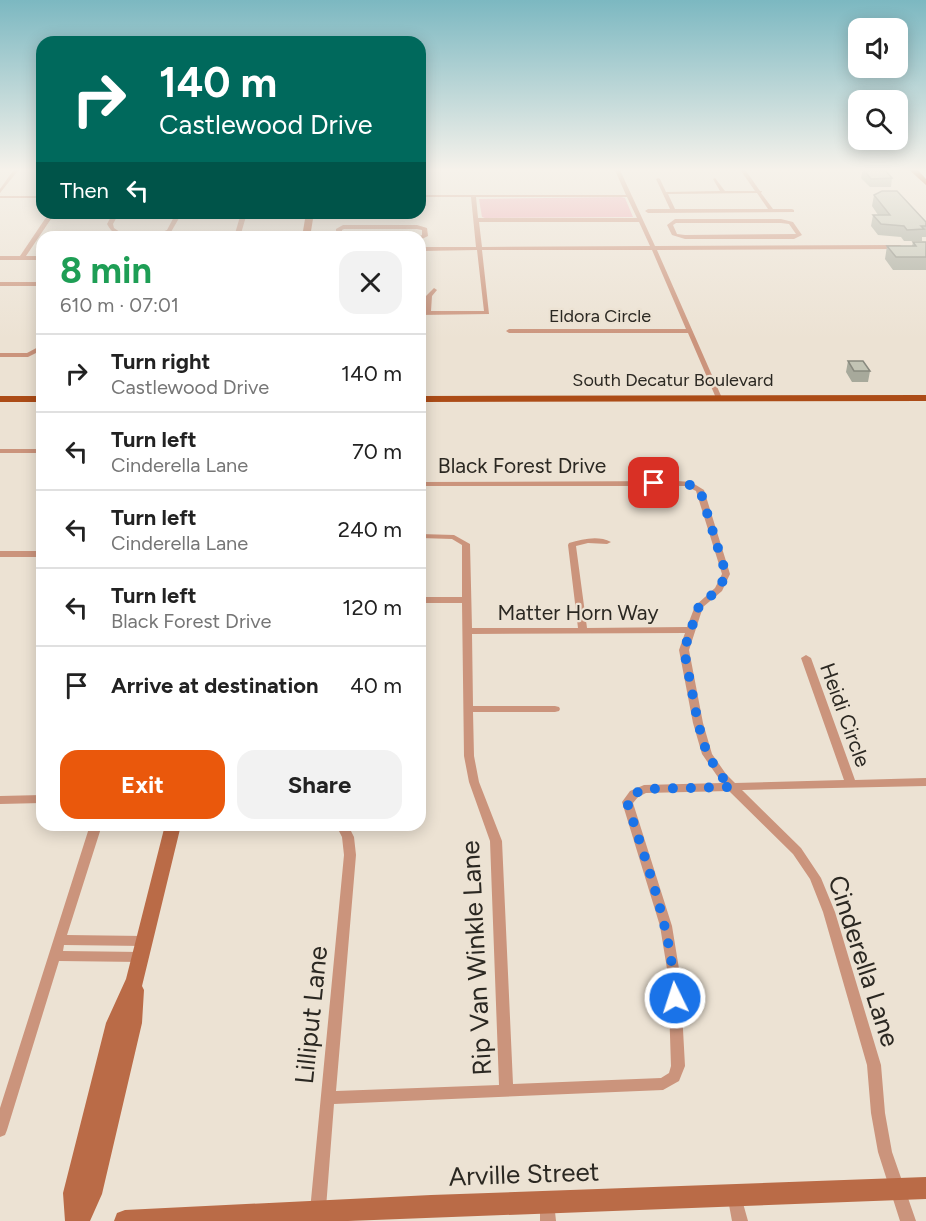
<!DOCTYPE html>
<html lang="en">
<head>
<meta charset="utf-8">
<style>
	body { margin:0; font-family:Figtree,sans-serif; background:#f2f2f2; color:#222; height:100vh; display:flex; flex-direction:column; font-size:22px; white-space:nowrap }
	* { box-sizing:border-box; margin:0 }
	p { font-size:20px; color:#767676 }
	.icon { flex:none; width:33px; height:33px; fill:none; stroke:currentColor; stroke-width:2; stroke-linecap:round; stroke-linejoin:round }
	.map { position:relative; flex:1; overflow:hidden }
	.details { position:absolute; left:36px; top:231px; width:390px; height:600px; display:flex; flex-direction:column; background:#fff; border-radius:18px; box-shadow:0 3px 15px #0003 }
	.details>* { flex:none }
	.banner { position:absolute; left:36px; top:36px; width:390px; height:183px; border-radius:18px; box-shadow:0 3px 15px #0003; background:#00695c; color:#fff; overflow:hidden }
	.fabs { position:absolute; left:848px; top:18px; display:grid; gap:12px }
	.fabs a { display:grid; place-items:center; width:60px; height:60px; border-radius:12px; background:#fff; box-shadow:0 3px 15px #0003; font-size:30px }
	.pin { position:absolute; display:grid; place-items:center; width:51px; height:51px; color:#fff; margin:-26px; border-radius:12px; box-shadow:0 3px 9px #0006 }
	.me { position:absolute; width:66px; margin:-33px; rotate:356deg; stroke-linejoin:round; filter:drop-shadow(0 0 4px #0008) }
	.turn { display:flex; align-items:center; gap:21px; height:126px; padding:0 24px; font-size:27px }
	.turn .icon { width:78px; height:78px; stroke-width:2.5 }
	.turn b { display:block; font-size:42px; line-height:51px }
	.then { display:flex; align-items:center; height:57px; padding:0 24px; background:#0003; gap:12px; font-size:22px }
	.round { display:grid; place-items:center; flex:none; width:63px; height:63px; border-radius:18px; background:#f2f2f2 }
	.head { display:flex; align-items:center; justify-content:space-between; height:102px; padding:0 24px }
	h1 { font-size:36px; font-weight:700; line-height:45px; color:#1e9e55 }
	.action { display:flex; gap:12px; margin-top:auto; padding:12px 24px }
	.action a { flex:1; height:69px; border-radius:18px; background:#ea580c; color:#fff; font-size:24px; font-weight:700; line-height:69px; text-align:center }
	.action a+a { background:#f2f2f2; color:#222 }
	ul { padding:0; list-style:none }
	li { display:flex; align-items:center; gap:18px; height:78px; padding:0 24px; border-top:2px solid #e0e0e0 }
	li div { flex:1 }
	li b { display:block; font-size:22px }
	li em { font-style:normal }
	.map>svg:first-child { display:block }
	.green { fill:#efa5af }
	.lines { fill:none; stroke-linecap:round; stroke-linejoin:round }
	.street { fill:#cb947c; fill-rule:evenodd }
	.secondary { fill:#ba6b47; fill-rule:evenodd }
	.primary { fill:#ac4c17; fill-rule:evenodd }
	.wall { fill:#a7a99b }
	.building { fill:#c2c4b4; stroke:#88897e; stroke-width:1.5 }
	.route { stroke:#1a73e8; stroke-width:10; stroke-dasharray:0 18 }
	.labels { text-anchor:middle; stroke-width:4.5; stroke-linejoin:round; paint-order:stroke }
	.far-street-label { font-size:18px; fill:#2b2822; stroke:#ece2d3 }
	.street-label { font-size:21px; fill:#2b2822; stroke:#ece2d3 }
	.near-street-label { font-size:26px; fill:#2b2822; stroke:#ece2d3 }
</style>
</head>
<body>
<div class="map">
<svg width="926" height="1221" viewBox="0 0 926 1221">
	<rect width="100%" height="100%" fill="#ece2d3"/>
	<path class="green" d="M 621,197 L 625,198 L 633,217 L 485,218 L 482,217 L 479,199 Z"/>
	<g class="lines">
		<path class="street" d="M 15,168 L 20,168 L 0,193 L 0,189 Z
			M 614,168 L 619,168 L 655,246 L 900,245 L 903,247 L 900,249 L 657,250 L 722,398 L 719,400 L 716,398 L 688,333 L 509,333 L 506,331 L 509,329 L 686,329 L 652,250 L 482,250 L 489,314 L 420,315 L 420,311 L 425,311 L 426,296 L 434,288 L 437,290 L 432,296 L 431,311 L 484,311 L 477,250 L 420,251 L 420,247 L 476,247 L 471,197 L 420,197 L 420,195 L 626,195 ZM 476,197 L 627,197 L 637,218 L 478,218 ZM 479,222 L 639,222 L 650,246 L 482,247 Z
			M 739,168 L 744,168 L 760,191 L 762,191 L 761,193 L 773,209 L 792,209 L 794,210 L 794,212 L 648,213 L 645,211 L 648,209 L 670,209 L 656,179 L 658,178 L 660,179 L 666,192 L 720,191 L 713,179 L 715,178 L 725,191 L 755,191 ZM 757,193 L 768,209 L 675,209 L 668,194 Z
			M 0,196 L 42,196 L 42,198 L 0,198 Z
			M 49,213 L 55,213 L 26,256 L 42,256 L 42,260 L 0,260 L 0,256 L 20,256 Z
			M 113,213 L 119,213 L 113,224 L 114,228 L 127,237 C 118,237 111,232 107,224 Z
			M 176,213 L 182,213 L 171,232 L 158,237 L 150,237 L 167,230 Z
			M 241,213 L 247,213 L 240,237 L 234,237 Z
			M 390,213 L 396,213 L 394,218 L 389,217 Z
			M 675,219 L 781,219 L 793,222 L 802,235 L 794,239 L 685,239 L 672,235 L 667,225 ZM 676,223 L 781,223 L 789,224 L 796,234 L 685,235 L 677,234 L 673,225 Z
			M 343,225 L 417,225 L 427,228 L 428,236 L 420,240 L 420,237 L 418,237 L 422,235 L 422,230 L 417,229 L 344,229 L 342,230 L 342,237 L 336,237 L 336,229 Z
			M 0,282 L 42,282 L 42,286 L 0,286 Z
			M 42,345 L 42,350 L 28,357 L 0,357 L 0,353 L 27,353 Z
			M 0,449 L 42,449 L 42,453 L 0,453 Z
			M 677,481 L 691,482 L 704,490 L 730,574 L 722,591 L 703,607 L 689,650 L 703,723 L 712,754 L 726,774 L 735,783 L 844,780 L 801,658 L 806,655 L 811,658 L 855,780 L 926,778 L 926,786 L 742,790 L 801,848 L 821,878 L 835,912 L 881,1065 L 885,1113 L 892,1152 L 916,1221 L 900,1221 L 878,1152 L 871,1113 L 867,1065 L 823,912 L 810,879 L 793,854 L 729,791 L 646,793 L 638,797 L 633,803 L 672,926 L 680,975 L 685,1066 L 679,1081 L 663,1090 L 334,1104 L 325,1221 L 309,1221 L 344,855 L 342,837 L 336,825 L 348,825 L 354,837 L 356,855 L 336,1091 L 499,1085 L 490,841 L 469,782 L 464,756 L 462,603 L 420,603 L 420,597 L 462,597 L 462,545 L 452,539 L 420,538 L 420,534 L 454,535 L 470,544 L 472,628 L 578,628 L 568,545 L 569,543 C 583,539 598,535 611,542 L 607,544 L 588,543 L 576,546 L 587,628 L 687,627 L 695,606 L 715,588 L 722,574 L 696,491 L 686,486 L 420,486 L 420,482 ZM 685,633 L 679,650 L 693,723 L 702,754 L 722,783 L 644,785 L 630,791 L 622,802 L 660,926 L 668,975 L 671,1066 L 669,1073 L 661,1078 L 513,1084 L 502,841 L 479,782 L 474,756 L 473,712 L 555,712 L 559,711 L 560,709 L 559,707 L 555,706 L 473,706 L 472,634 Z
			M 0,551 L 42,551 L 42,557 L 0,557 Z
			M 42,795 L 42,803 L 0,804 L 0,796 Z
			M 90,825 L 102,825 L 67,935 L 144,936 L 148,938 L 150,941 L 148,944 L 144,946 L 64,945 L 63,951 L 141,952 L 145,953 L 147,957 L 145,961 L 141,962 L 59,961 L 7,1130 L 5,1135 L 0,1137 L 0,1108 Z
			M 734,1187 L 739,1189 L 748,1221 L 732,1221 L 727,1194 L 729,1189 Z
			M 547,1195 L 552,1197 L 554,1202 L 556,1221 L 540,1221 L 540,1202 L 542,1197 Z"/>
		<path class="secondary" d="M 306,213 L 314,213 L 310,237 L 302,237 Z
			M 165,825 L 181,825 L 142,986 L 144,990 L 142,1023 L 102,1194 L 90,1221 L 65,1221 L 63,1193 L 106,1023 L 126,979 Z
			M 926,1177 L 926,1199 L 348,1221 L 114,1221 L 117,1213 L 125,1210 L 431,1195 Z"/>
		<path class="primary" d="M 907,168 L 916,168 L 926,179 L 926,185 Z
			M 926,395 L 926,401 L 420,402 L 420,396 Z
			M 0,396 L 42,396 L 42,402 L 0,402 Z"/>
	</g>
	<path class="wall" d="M 863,169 L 892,178 L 891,187 L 870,187 L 861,178 Z
		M 874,195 L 926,222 L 926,237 L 922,237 L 922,241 L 904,241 L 901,237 L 878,235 L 871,226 L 873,215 L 878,215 L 872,206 Z
		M 913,242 L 926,242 L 926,270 L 893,270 L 885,259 L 887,246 L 912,246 Z
		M 848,361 L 870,371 L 868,382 L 852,382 L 846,372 Z"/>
	<path class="building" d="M 863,169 L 884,169 L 892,178 L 871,179 Z
		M 882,191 L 897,191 L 926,222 L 926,226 L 921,226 L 924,229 L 907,230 L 904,226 L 881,224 L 873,215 L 890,215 L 874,195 Z
		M 913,242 L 926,242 L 926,257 L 896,257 L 887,246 L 916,246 Z
		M 848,361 L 863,361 L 870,371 L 854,371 Z"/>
	<linearGradient id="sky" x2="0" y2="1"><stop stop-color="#7cb8c1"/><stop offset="0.5" stop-color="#f6f2eb"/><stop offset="1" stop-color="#f6f2eb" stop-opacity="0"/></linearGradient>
	<rect width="926" height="339" fill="url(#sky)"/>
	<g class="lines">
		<path class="route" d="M 654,483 L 688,484 L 700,490 L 726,574 L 719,589 L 699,606 L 684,650 L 698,723 L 707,754 L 722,777 L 732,787 L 644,789 L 634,794 L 627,802 C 647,866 672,930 675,998"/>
	</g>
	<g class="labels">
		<g class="far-street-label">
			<text x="600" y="322">Eldora Circle</text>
			<text x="673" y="386">South Decatur Boulevard</text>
		</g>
		<g class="street-label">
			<text x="522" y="473">Black Forest Drive</text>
			<text x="578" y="620">Matter Horn Way</text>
			<text transform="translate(845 715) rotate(70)" y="7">Heidi Circle</text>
		</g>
		<g class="near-street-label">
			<text transform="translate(476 958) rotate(-93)" y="9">Rip Van Winkle Lane</text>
			<text transform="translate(864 961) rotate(72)" y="9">Cinderella Lane</text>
			<text transform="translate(311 1015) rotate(-84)" y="9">Lilliput Lane</text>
			<text transform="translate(524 1174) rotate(-2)" y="9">Arville Street</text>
		</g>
	</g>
</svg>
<div class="fabs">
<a><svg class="icon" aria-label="sound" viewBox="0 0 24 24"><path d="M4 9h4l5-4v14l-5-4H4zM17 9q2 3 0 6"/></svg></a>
<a><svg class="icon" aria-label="search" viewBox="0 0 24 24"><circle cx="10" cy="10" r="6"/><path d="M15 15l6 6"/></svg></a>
</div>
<div class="pin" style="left:654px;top:483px;background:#d93025"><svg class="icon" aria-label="arrive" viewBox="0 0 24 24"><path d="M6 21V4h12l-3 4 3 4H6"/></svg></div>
<svg class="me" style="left:675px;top:998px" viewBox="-20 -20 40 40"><circle r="17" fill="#1a73e8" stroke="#fff" stroke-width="3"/><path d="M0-11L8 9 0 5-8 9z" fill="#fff"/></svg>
<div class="banner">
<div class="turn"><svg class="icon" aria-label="right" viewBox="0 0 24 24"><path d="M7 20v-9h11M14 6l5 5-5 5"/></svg><div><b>140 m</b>Castlewood Drive</div></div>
<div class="then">Then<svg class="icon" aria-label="left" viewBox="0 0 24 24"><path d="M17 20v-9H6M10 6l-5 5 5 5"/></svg></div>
</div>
<section class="details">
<div class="head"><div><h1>8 min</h1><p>610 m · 07:01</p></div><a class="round"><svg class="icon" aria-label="close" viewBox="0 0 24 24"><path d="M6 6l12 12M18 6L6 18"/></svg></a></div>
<ul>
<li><svg class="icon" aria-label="right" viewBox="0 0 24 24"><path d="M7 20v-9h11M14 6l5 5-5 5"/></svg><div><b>Turn right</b><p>Castlewood Drive</p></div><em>140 m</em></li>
<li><svg class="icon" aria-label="left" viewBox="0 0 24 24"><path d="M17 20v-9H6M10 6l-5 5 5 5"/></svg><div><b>Turn left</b><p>Cinderella Lane</p></div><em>70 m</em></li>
<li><svg class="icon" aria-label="left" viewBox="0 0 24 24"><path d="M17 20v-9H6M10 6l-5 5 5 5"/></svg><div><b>Turn left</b><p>Cinderella Lane</p></div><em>240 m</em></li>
<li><svg class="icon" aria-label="left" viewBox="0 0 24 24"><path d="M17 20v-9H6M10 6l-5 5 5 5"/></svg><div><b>Turn left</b><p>Black Forest Drive</p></div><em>120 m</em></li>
<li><svg class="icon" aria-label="arrive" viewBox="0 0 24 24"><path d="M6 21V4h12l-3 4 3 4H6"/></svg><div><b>Arrive at destination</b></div><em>40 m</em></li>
</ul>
<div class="action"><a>Exit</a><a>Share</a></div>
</section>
</div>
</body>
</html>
